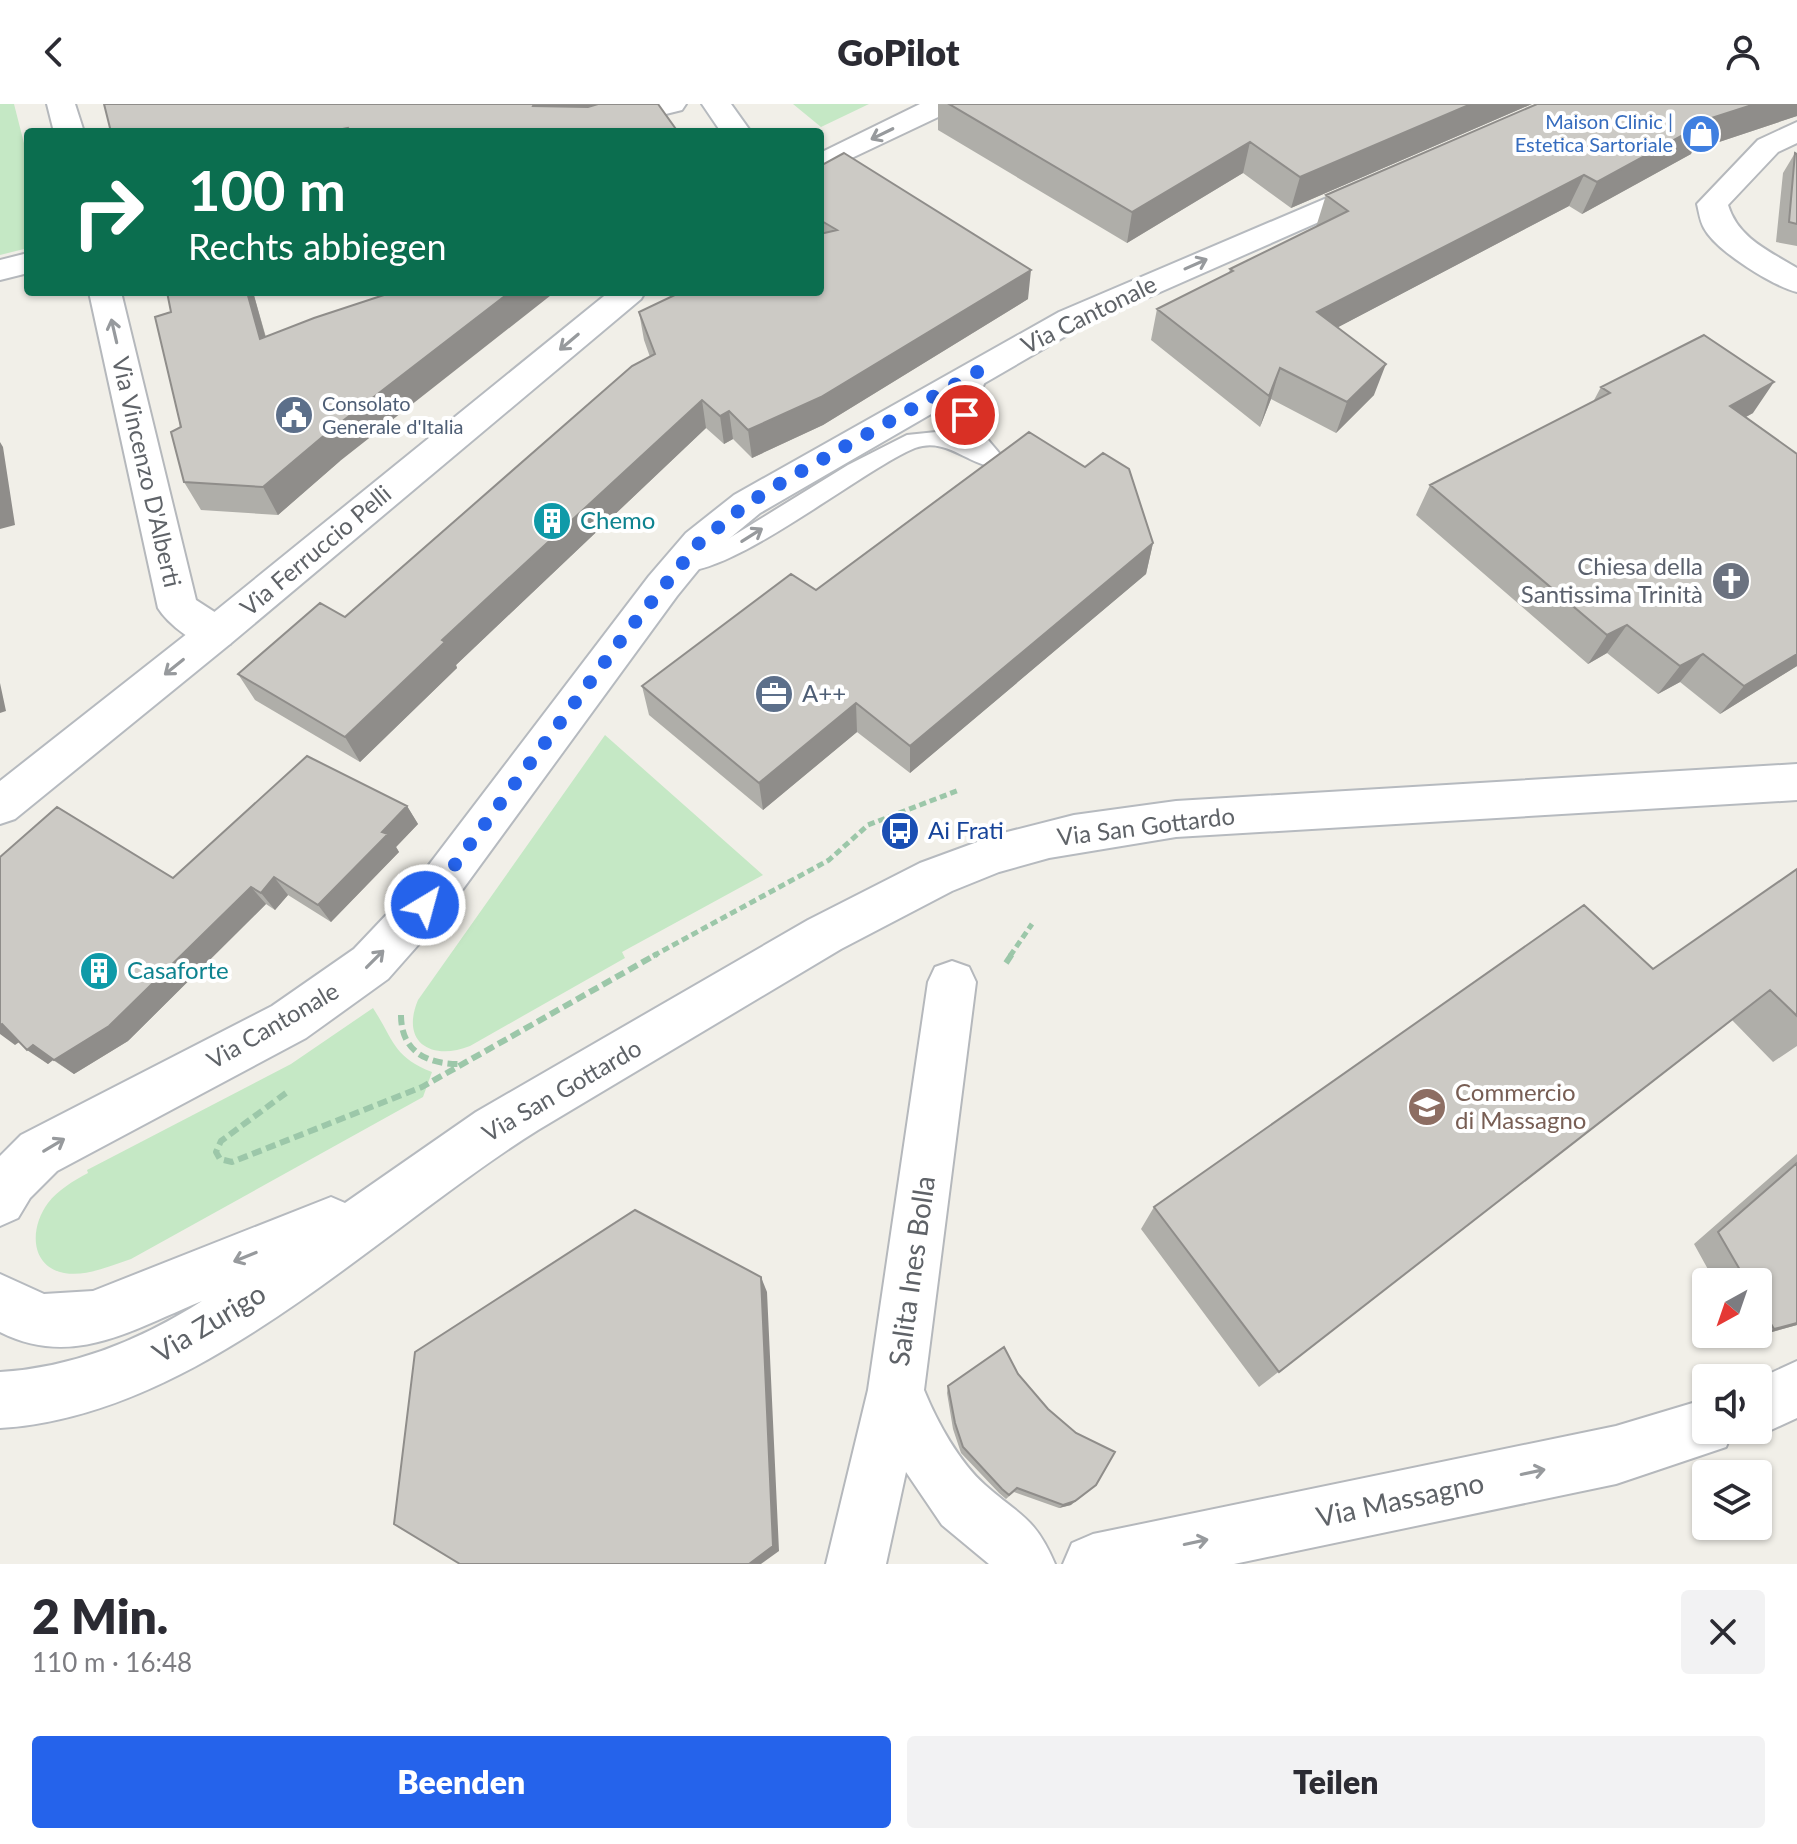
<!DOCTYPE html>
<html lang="de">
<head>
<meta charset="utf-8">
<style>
	body { margin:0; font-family:Lato,sans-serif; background:#f2f2f3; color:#2b2b33; height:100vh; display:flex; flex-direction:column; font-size:30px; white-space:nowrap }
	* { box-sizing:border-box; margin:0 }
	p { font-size:26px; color:#7c7c81 }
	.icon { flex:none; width:44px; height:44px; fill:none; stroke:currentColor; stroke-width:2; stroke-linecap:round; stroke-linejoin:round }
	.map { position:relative; height:1460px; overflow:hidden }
	.side { display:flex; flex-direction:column; background:#fff; flex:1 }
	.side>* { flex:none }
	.banner { position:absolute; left:24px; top:24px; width:800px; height:168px; border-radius:8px; box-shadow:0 2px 6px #0004; background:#0b6e4f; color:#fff; overflow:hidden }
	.needle { width:52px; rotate:220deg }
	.tools { position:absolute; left:1692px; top:1164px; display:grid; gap:16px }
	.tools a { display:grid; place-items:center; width:80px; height:80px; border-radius:8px; background:#fff; box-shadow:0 2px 6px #0004; font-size:40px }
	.pin { position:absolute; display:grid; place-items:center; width:68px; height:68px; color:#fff; margin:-34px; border:4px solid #fff; border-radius:50%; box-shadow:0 2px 8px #0007 }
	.me { position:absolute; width:88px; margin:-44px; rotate:37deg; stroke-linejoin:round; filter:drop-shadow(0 0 6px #0008) }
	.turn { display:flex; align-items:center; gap:28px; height:168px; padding:0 32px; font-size:36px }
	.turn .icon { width:104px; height:104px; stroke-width:2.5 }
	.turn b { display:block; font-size:56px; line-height:68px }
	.round { display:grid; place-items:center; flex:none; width:84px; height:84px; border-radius:8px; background:#f2f2f3 }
	.headline { display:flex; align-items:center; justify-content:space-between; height:136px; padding:0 32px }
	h1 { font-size:48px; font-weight:800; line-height:60px }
	.cta { display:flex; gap:16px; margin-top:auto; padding:16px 32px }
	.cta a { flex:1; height:92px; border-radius:8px; background:#2563eb; color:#fff; font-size:32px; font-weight:800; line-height:92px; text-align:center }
	.cta a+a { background:#f2f2f3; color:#2b2b33 }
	header { display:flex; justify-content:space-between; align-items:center; height:104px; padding:0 32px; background:#fff; font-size:36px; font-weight:800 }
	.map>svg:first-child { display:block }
	.green { fill:#c5e8c5 }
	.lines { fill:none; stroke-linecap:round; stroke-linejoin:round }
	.service-casing { stroke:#b5b8bc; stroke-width:4 }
	.minor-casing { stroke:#b5b8bc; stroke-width:4 }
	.secondary-casing { stroke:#b6babf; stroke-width:4 }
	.path-far1 { stroke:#9cc7a9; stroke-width:5; stroke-dasharray:7 4; stroke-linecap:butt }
	.path { stroke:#9cc7a9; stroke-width:6; stroke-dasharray:10 5; stroke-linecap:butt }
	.service { fill:#fff; fill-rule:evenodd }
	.minor { fill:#fff; fill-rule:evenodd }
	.secondary { fill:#fff; fill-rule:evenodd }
	.wall { fill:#afaea9 }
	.shaded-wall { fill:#8f8d8a }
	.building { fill:#cccac5; stroke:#8f8d8a; stroke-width:2 }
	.oneway { stroke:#979a9d }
	.route { stroke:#2563eb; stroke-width:14; stroke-dasharray:0 25.2 }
	.labels { text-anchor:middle; stroke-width:8; stroke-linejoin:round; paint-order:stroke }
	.far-shop-label { font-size:20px; fill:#366cbe; stroke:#fff; text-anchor:end }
	.far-service-label { font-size:20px; fill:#4e5e75; stroke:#fff; text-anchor:start }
	.street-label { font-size:24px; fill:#5f6368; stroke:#fff }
	.culture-label { font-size:24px; fill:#0d838f; stroke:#fff; text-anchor:start }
	.worship-label { font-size:24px; fill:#5b616d; stroke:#fff; text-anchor:end }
	.service-label { font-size:24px; fill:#4e5e75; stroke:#fff; text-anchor:start }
	.transit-label { font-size:24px; fill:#164399; stroke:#fff; text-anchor:start }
	.education-label { font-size:24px; fill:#785e54; stroke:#fff; text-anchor:start }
	.near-street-label { font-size:28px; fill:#5f6368; stroke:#fff }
</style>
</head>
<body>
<header><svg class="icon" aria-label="back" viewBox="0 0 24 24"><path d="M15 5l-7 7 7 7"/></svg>GoPilot<svg class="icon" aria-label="person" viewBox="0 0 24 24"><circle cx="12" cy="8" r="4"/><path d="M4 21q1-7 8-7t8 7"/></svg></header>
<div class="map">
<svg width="1797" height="1460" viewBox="0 0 1797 1460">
	<rect width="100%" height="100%" fill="#f1efe8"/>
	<path class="green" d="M 0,0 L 14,0 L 28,55 L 28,144 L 0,151 Z
		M 793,0 L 869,0 L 821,23 Z
		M 605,631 L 763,771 L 622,848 L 625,854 L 470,942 C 432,957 400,939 418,896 Z
		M 373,904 C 394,936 393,953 432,968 L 423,993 L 131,1155 C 109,1162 87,1173 64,1169 C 29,1162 30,1123 48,1099 C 58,1086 73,1077 88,1069 L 87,1066 L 291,960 Z"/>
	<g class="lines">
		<g class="service-casing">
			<path id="service" d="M 979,260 L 989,267 L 980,290 L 978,311 L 983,330 L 1005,356 L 1002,361 C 974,369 950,331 915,344 C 861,366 722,481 673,466 L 670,460 L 673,454 L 700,449 L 723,438 L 848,361 L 907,331 L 946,327 L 964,334 C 955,315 954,267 979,260 Z"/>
		</g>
		<g class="minor-casing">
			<path id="minor" d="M 47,0 L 75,0 L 84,28 L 54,28 Z
				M 637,0 L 686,0 L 682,6 L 593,28 L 542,28 L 547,22 Z
				M 920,0 L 957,0 L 953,6 L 820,69 L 820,49 Z
				M 1797,18 L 1797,39 L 1778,48 L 1728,101 C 1738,134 1769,147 1797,164 L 1797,188 C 1773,182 1716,147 1704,124 C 1700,117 1699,108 1697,100 L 1758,36 Z
				M 28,149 L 28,169 L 0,176 L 0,156 Z
				M 89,188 L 121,188 L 196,496 L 230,518 L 236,529 L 230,540 C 226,541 222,544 217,544 C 199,545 167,519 158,504 Z
				M 952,857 L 969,863 L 976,878 L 924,1286 C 937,1318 959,1358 985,1381 C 1020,1412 1035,1413 1055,1460 L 989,1460 L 942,1421 L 906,1368 L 886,1460 L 826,1460 L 868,1286 L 928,878 L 935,863 Z
				M 1797,1257 L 1797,1314 L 1758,1332 L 1743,1326 L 1758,1326 L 1758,1275 Z
				M 1706,1295 L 1706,1326 L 1733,1326 L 1726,1343 L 1616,1380 L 1234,1460 L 1063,1460 L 1072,1439 L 1093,1430 L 1616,1322 Z"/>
		</g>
		<g class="secondary-casing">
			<path id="secondary" d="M 702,0 L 731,0 L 751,28 L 721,28 Z
				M 1376,73 L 1387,76 L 1391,82 L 1387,88 L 1083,222 L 760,409 L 712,449 L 677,492 L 441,815 L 388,875 L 306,934 L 57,1067 L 30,1094 L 18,1114 L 0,1122 L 0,1052 L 21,1031 L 272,902 L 354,845 L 409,787 L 649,472 L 686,429 L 734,391 L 1059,208 Z
				M 609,188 L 645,188 L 641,195 L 230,540 L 15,715 L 0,720 L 0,677 L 202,518 Z
				M 1797,660 L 1797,696 L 1176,733 L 1049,754 L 999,768 L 952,787 L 841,845 L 538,1026 C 375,1128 200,1312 0,1324 L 0,1268 C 72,1264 141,1236 202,1197 C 133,1225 73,1265 0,1228 L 0,1170 L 44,1190 L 93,1187 L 331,1093 L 345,1099 L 476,1008 L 808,816 L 920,759 L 999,730 L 1074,711 L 1176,697 Z"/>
		</g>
		<path class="path-far1" d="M 653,852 L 829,756 L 868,721 L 959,686
			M 1010,852 L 1032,820"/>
		<path class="path" d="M 1006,859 L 1012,850
			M 401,911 C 401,949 429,961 463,960
			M 286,989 L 221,1037 L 216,1048 L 220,1055 L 232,1058 L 422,983 L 657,850"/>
		<use href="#service" class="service"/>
		<use href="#minor" class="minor"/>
		<use href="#secondary" class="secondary"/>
	</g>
	<path class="wall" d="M 938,0 L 1532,0 L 1291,104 L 1243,69 L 1127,139 L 938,26 Z
		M 1797,0 L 1797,12 L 1692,47 L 1691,50 L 1582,110 L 1569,102 L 1338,223 L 1374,291 L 1336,329 L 1271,295 L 1260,323 L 1151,236 L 1157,205 L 1229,169 L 1230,165 L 1316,123 L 1326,91 Z
		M 1795,49 L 1797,50 L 1797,142 L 1776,138 L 1783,69 Z
		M 820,62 L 1028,195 L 823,321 L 752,354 L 733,335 L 724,340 L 706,324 L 456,561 L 457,564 L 360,658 L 255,596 L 238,570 L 345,513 L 650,253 L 644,236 L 639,208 L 820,188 Z
		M 167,188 L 253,188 L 266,233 L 340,357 L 278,411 L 201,406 L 184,378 L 171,208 Z
		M 1601,283 L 1753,309 L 1746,313 L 1797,562 L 1720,610 L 1680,578 L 1658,590 L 1607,549 L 1588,560 L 1416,411 L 1430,381 L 1593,298 Z
		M 1153,439 L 1146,470 L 910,669 L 857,628 L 763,706 L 649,611 L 642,582 L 816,486 Z
		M 407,702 L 418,720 L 396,743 L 399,748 L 331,818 L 288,791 L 275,806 L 266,800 L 128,937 L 74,970 L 53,956 L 48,960 L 19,938 L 15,941 L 173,774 Z
		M 1797,765 L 1797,942 L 1773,958 L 1732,916 L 1259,1283 L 1141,1125 L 1154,1103 L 1653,865 Z
		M 1797,1050 L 1797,1221 L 1747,1235 L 1744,1230 L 1758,1230 L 1758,1178 L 1715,1178 L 1694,1140 Z
		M 948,1282 L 1071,1401 L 1059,1404 L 1014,1388 L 1006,1395 L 999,1389 L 961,1349 L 953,1325 L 947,1289 Z"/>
	<path class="shaded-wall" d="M 534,0 L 627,0 L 546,19 L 533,2 Z
		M 1471,0 L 1532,0 L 1291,104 L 1300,73 Z
		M 1755,0 L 1797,0 L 1797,12 L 1692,47 L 1691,50 L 1582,110 L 1597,78 L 1702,17 Z
		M 348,24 L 350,28 L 328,28 Z
		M 1250,38 L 1243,69 L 1127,139 L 1132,108 Z
		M 1584,71 L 1569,102 L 1308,239 L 1317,208 Z
		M 1031,166 L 1028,195 L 823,321 L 752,354 L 748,326 Z
		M 247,188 L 253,188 L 274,264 L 260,235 Z
		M 510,188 L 555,188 L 340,357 L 278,411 L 263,383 L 327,329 Z
		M 1386,260 L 1374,291 L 1336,329 L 1347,298 Z
		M 1280,264 L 1271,295 L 1260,323 L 1269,292 Z
		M 1774,278 L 1753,309 L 1710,332 L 1730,302 Z
		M 702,296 L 706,324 L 456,561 L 457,564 L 360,658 L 345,633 L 442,536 Z
		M 729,307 L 733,335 L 724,340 L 720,312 Z
		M 0,338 L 3,343 L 15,421 L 0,425 Z
		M 1153,439 L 1146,470 L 910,669 L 910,642 Z
		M 1627,521 L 1607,549 L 1588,560 L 1607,531 Z
		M 1703,550 L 1680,578 L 1658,590 L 1680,562 Z
		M 1797,550 L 1797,562 L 1720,610 L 1744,582 Z
		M 0,579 L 6,607 L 0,609 Z
		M 856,599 L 857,628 L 763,706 L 759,679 Z
		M 407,702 L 418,720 L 396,743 L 399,748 L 331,818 L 318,801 L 382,728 Z
		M 274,773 L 288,791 L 275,806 L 261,789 Z
		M 251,783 L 266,800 L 128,937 L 74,970 L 54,956 Z
		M 2,920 L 23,935 L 15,941 L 0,930 L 0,921 Z
		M 33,941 L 53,956 L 48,960 L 27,946 Z
		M 761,1173 L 767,1188 L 779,1447 L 761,1460 L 749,1460 Z
		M 1797,1219 L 1797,1221 L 1747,1235 L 1774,1225 Z
		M 1096,1381 L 1071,1401 L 1059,1404 L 1063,1401 Z"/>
	<path class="building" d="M 104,0 L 534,0 L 533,2 L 588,3 L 598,0 L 658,0 L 678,28 L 350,28 L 348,24 L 328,28 L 111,28 Z
		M 949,0 L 1471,0 L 1300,73 L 1250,38 L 1132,108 Z
		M 1537,0 L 1755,0 L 1702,17 L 1707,18 L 1597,78 L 1584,71 L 1317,208 L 1386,260 L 1347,298 L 1280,264 L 1269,292 L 1157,205 L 1233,167 L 1230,165 L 1348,107 L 1326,91 Z
		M 844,49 L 1031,166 L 821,293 L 748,326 L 729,307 L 720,312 L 702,296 L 442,536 L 445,538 L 345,633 L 238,570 L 320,499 L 345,513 L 632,262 L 655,250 L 639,208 L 681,188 L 820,188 L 820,130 L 837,126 L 820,116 L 820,62 Z
		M 1795,49 L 1797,50 L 1797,120 L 1789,118 Z
		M 167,188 L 247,188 L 260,235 L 314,214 L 393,188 L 510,188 L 327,329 L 263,383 L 184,378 L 171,328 L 181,323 L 155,213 L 171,208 Z
		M 1704,231 L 1774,278 L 1730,302 L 1797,350 L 1797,550 L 1744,582 L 1703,550 L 1680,562 L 1627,521 L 1607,531 L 1430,381 L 1610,289 L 1601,283 Z
		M 1029,328 L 1085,363 L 1103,349 L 1129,365 L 1153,439 L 910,642 L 856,599 L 759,679 L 642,582 L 791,470 L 816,486 Z
		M 307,652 L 407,702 L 382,728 L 388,730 L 318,801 L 274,773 L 261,789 L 251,783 L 109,922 L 54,956 L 33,941 L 27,946 L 2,920 L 0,921 L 0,753 L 57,703 L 173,774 Z
		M 1797,765 L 1797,912 L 1770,886 L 1279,1268 L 1154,1103 L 1584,801 L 1653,865 Z
		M 1797,1059 L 1797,1219 L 1774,1225 L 1758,1198 L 1758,1178 L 1747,1178 L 1718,1128 Z
		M 635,1106 L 761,1173 L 773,1442 L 749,1460 L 460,1460 L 394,1420 L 415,1248 Z
		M 1004,1243 L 1018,1270 L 1048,1305 L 1076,1329 L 1115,1348 L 1096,1381 L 1075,1397 L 1063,1401 L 1017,1384 L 1009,1391 L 1002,1385 L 963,1343 L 955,1319 L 948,1282 Z"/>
	<defs><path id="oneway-shaft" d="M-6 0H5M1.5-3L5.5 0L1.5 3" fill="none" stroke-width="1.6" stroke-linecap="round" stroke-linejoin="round" transform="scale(2)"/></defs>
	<g class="oneway">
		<use href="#oneway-shaft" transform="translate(882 30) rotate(154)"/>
		<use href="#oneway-shaft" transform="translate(1196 160) rotate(-24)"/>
		<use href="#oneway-shaft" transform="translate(114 227) rotate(-103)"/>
		<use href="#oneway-shaft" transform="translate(569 238) rotate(140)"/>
		<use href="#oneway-shaft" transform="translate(752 431) rotate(-32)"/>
		<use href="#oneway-shaft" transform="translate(174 563) rotate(141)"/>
		<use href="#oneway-shaft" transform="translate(375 855) rotate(-45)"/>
		<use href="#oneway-shaft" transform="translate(54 1041) rotate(-31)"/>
		<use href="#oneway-shaft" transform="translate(245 1153) rotate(158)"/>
		<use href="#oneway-shaft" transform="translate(1533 1368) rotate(-12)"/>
		<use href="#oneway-shaft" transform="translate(1196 1438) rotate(-12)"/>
	</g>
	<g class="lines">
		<path class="route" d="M 425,801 L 627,528 L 699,439 L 747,400 L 789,374 L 979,267 L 966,296 L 965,311"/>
	</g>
	<defs>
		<g id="shop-disc" transform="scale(2)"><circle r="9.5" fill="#3f7fe0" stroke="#fff"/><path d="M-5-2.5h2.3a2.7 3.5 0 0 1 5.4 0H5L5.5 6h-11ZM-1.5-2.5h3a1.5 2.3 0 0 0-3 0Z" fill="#fff"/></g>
		<g id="civic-disc" transform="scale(2)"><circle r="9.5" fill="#5c6f8a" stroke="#fff"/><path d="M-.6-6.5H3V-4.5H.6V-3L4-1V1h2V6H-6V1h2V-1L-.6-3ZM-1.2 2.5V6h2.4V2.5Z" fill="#fff"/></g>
		<g id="building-disc" transform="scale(2)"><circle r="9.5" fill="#0f9aa8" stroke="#fff"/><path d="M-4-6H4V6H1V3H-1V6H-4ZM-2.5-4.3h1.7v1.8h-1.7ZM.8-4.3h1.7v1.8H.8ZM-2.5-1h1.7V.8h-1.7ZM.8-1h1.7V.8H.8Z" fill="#fff"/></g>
		<g id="church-disc" transform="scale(2)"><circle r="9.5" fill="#6b7280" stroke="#fff"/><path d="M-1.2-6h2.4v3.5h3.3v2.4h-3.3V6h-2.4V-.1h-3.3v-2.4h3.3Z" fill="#fff"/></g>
		<g id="office-disc" transform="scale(2)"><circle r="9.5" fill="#5c6f8a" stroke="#fff"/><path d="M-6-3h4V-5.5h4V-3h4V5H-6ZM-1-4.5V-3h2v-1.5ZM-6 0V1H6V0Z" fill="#fff"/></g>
		<g id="bus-disc" transform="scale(2)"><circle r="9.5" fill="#1a4fb4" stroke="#fff"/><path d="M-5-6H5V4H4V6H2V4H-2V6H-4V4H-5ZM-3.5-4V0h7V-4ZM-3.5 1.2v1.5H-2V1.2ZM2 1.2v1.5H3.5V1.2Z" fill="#fff"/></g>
		<g id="school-disc" transform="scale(2)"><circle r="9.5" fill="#8d6e63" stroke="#fff"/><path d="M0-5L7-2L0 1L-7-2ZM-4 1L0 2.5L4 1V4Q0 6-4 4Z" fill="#fff"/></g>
	</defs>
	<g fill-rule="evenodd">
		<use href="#shop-disc" x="1701" y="30"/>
		<use href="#civic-disc" x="294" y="311"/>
		<use href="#building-disc" x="552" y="417"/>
		<use href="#church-disc" x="1731" y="477"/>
		<use href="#office-disc" x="774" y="590"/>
		<use href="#bus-disc" x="900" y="727"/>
		<use href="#building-disc" x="99" y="867"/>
		<use href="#school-disc" x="1427" y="1003"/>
	</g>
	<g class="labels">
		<g class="far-shop-label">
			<text x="1673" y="25">Maison Clinic |<tspan x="1673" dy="23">Estetica Sartoriale</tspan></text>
		</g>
		<g class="far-service-label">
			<text x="322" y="307">Consolato<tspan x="322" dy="23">Generale d'Italia</tspan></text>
		</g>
		<g class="street-label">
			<text transform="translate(1089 211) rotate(-26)" y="8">Via Cantonale</text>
			<text transform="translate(146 368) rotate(77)" y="8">Via Vincenzo D'Alberti</text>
			<text transform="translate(316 447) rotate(-40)" y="8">Via Ferruccio Pelli</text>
			<text transform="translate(1146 723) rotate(-7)" y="8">Via San Gottardo</text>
			<text transform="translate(273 922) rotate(-30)" y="8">Via Cantonale</text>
			<text transform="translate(562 987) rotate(-30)" y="8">Via San Gottardo</text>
		</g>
		<g class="culture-label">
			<text x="580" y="425">Chemo</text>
			<text x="127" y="875">Casaforte</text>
		</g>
		<g class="worship-label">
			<text x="1703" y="471">Chiesa della<tspan x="1703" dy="28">Santissima Trinità</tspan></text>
		</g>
		<g class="service-label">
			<text x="802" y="598">A++</text>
		</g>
		<g class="transit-label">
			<text x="928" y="735">Ai Frati</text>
		</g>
		<g class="education-label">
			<text x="1455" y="997">Commercio<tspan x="1455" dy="28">di Massagno</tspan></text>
		</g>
		<g class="near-street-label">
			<text transform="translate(912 1167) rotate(-82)" y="10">Salita Ines Bolla</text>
			<text transform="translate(209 1219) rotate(-31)" y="10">Via Zurigo</text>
			<text transform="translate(1400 1396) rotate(-12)" y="10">Via Massagno</text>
		</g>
	</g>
</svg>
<div class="tools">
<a><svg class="needle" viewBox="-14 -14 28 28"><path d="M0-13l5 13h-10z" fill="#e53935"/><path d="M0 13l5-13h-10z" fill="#7c7c81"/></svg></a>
<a><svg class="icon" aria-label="sound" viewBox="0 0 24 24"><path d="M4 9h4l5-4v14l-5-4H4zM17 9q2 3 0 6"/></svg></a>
<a><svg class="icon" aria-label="layers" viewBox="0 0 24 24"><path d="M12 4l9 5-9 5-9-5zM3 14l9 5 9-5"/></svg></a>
</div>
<div class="pin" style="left:965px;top:311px;background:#d93025"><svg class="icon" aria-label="arrive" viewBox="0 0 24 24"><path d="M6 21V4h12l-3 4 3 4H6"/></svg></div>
<svg class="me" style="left:425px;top:801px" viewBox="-20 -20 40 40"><circle r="17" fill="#2563eb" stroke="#fff" stroke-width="3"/><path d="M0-11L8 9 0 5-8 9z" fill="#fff"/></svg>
<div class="banner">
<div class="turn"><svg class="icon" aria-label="right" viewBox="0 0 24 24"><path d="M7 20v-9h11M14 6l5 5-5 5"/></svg><div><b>100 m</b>Rechts abbiegen</div></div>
</div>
</div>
<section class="side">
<div class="headline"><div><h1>2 Min.</h1><p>110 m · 16:48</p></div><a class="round"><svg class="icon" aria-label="close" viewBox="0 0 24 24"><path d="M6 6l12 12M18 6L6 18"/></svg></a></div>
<div class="cta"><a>Beenden</a><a>Teilen</a></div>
</section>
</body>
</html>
